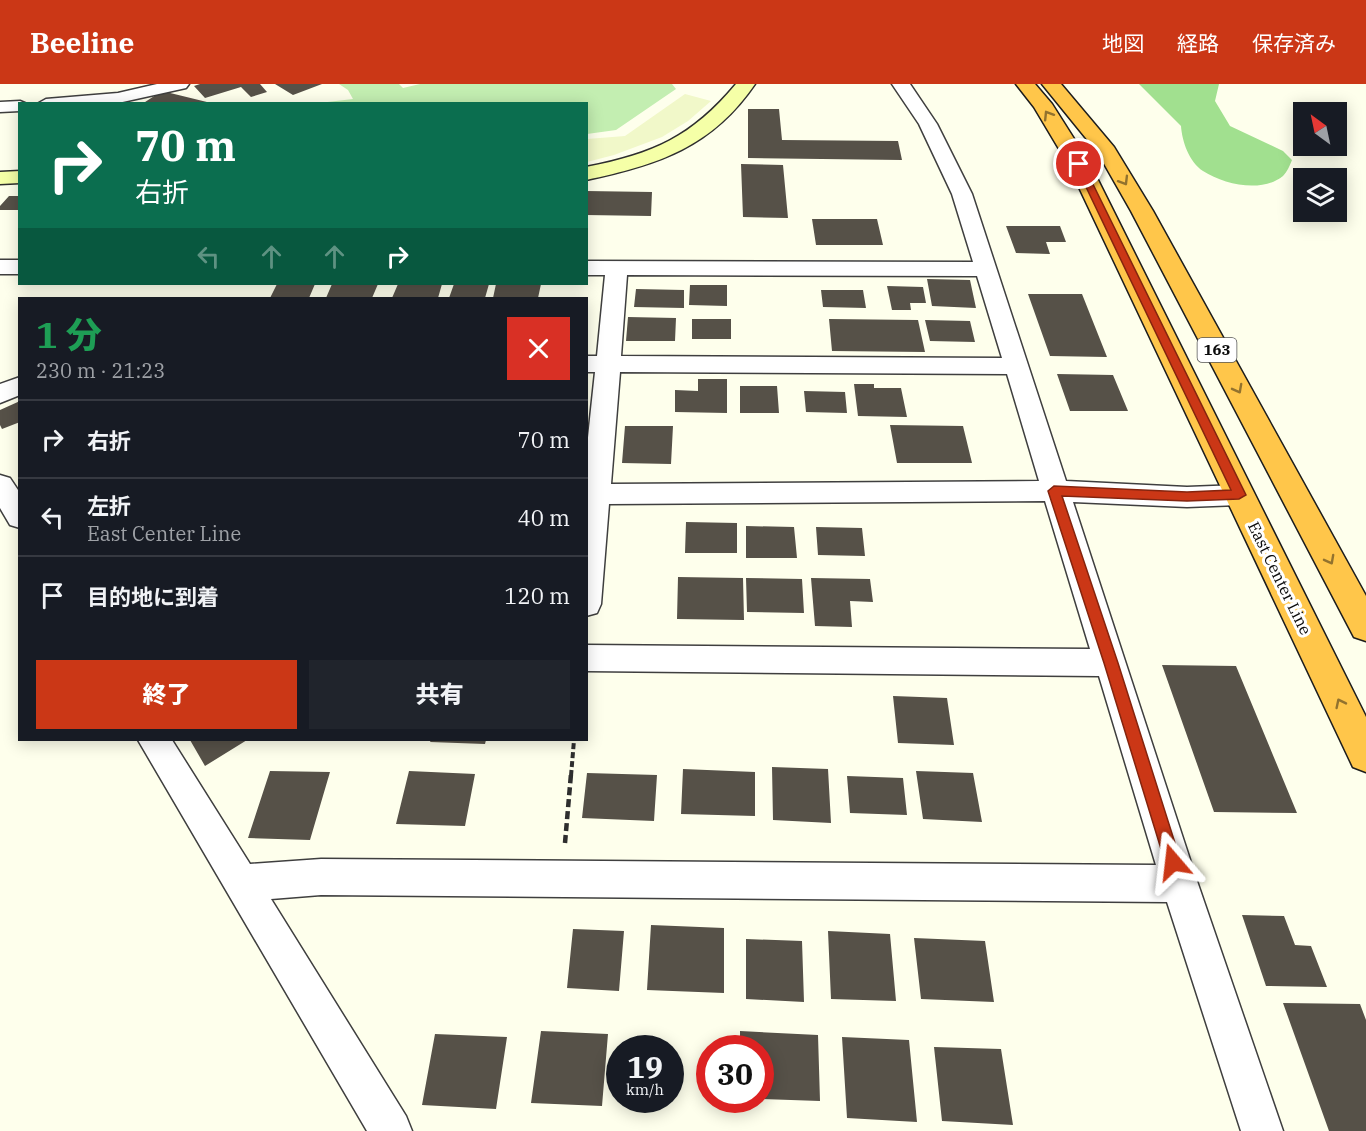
<!DOCTYPE html>
<html lang="ja">
<head>
<meta charset="utf-8">
<style>
	body { margin:0; font-family:"IBM Plex Serif","Noto Sans JP",serif; background:#20242c; color:#f1f3f6; height:100vh; display:flex; flex-direction:column; font-size:22px; white-space:nowrap }
	* { box-sizing:border-box; margin:0 }
	p { font-size:20px; color:#9ea1a6 }
	.icon { flex:none; width:33px; height:33px; fill:none; stroke:currentColor; stroke-width:2; stroke-linecap:round; stroke-linejoin:round }
	.map { position:relative; flex:1; overflow:hidden }
	.drawer { position:absolute; left:18px; top:213px; width:570px; height:444px; display:flex; flex-direction:column; background:#171b24; border-radius:0px; box-shadow:0 3px 15px #0003 }
	.drawer>* { flex:none }
	.guide { position:absolute; left:18px; top:18px; width:570px; height:183px; border-radius:0px; box-shadow:0 3px 15px #0003; background:#0b6e4f; color:#fff; overflow:hidden }
	.needle { width:39px; rotate:327deg }
	.fabs { position:absolute; left:1293px; top:18px; display:grid; gap:12px }
	.fabs a { display:grid; place-items:center; width:54px; height:54px; border-radius:0px; background:#171b24; box-shadow:0 3px 15px #0003; font-size:30px }
	.speed { position:absolute; left:606px; top:951px; display:flex; gap:12px; font-size:30px; font-weight:700; text-align:center }
	.speed>* { display:grid; place-content:center; width:78px; height:78px; border-radius:50%; background:#171b24; box-shadow:0 3px 15px #0003; line-height:1 }
	.speed small { font-size:15px; font-weight:400 }
	.speed .limit { border:9px solid #d22; background:#fff; color:#111 }
	.pin { position:absolute; display:grid; place-items:center; width:51px; height:51px; color:#fff; margin:-26px; border:3px solid #fff; border-radius:50%; box-shadow:0 2px 6px #0007 }
	.me { position:absolute; width:66px; margin:-33px; rotate:343deg; stroke-linejoin:round; filter:drop-shadow(0 0 4px #0008) }
	.turn { display:flex; align-items:center; gap:21px; height:126px; padding:0 18px; font-size:27px }
	.turn .icon { width:78px; height:78px; stroke-width:2.5 }
	.turn b { display:block; font-size:42px; line-height:51px }
	.lanes { display:flex; align-items:center; height:57px; padding:0 18px; background:#0003; justify-content:center; gap:30px; direction:ltr }
	.lanes .off { opacity:.35 }
	.round { display:grid; place-items:center; flex:none; width:63px; height:63px; border-radius:0px; background:#20242c }
	.head { display:flex; align-items:center; justify-content:space-between; height:102px; padding:0 18px }
	h1 { font-size:36px; font-weight:800; line-height:45px; color:#1e9e55 }
	.button { display:flex; gap:12px; margin-top:auto; padding:12px 18px }
	.button a { flex:1; height:69px; border-radius:0px; background:#cb3716; color:#fff; font-size:24px; font-weight:800; line-height:69px; text-align:center }
	.button a+a { background:#20242c; color:#f1f3f6 }
	ul { padding:0; list-style:none }
	li { display:flex; align-items:center; gap:18px; height:78px; padding:0 18px; border-top:2px solid #363941 }
	li div { flex:1 }
	li b { display:block; font-size:22px }
	li em { font-style:normal }
	header { display:flex; align-items:center; gap:36px; box-sizing:border-box; height:84px; padding:0 30px; background:#cb3716; color:#fff }
	header strong { font-size:28px }
	nav { display:flex; gap:33px; margin-inline-start:auto; font-size:21px }
	.map>svg:first-child { display:block }
	.farmland { fill:#f1f8c9 }
	.green { fill:#c3eeb1 }
	.forest { fill:#a1e08f }
	.building { fill:#565148 }
	.lines { fill:none; stroke-linecap:round; stroke-linejoin:round }
	.street-casing { stroke:#3f3f3f; stroke-width:3 }
	.secondary-casing { stroke:#2e2e2e; stroke-width:3 }
	.highway-casing { stroke:#1d1d1d; stroke-width:3 }
	.path-far1 { stroke:#2e2e2e; stroke-width:4; stroke-dasharray:6 3; stroke-linecap:butt }
	.path { stroke:#2e2e2e; stroke-width:4.5; stroke-dasharray:8 4; stroke-linecap:butt }
	.street { fill:#fff; fill-rule:evenodd }
	.secondary { fill:#f5ffa7; fill-rule:evenodd }
	.highway { fill:#ffc64a; fill-rule:evenodd }
	.oneway { stroke:#92722e }
	.route { fill:#cb3716; stroke:#84240e; stroke-width:1.5 }
	.labels { text-anchor:middle; stroke-width:6; stroke-linejoin:round; paint-order:stroke }
	.shield { fill:#fff; stroke:#555; stroke-width:1.5 }
	.shield-label { font-size:15px; font-weight:bold; fill:#0c0c0c }
	.street-label { font-size:16px; fill:#0c0c0c; stroke:#fff }
</style>
</head>
<body>
<header>
<strong>Beeline</strong>
<nav><a>地図</a><a>経路</a><a>保存済み</a></nav>
</header>
<div class="map">
<svg width="1366" height="1047" viewBox="0 0 1366 1047">
	<rect width="100%" height="100%" fill="#feffec"/>
	<path class="farmland" d="M 685,10 L 711,17 L 688,37 L 662,53 L 614,71 L 587,78 L 587,55 L 625,52 Z"/>
	<path class="green" d="M 339,0 L 399,0 L 403,4 L 420,0 L 672,0 L 676,5 L 616,46 L 587,50 L 586,20 L 319,19 L 353,15 L 348,6 Z"/>
	<path class="forest" d="M 1139,0 L 1219,0 L 1215,17 L 1230,42 L 1283,67 L 1292,76 C 1290,81 1287,88 1283,92 C 1262,109 1225,101 1203,87 C 1189,78 1182,57 1181,42 Z"/>
	<path class="building" d="M 200,0 L 260,0 L 267,8 L 251,13 L 241,3 L 205,14 L 194,2 Z
		M 275,0 L 322,0 L 293,11 Z
		M 162,7 L 211,19 L 211,20 L 142,20 Z
		M 748,25 L 779,25 L 782,56 L 898,57 L 902,76 L 748,74 Z
		M 741,80 L 783,81 L 788,134 L 743,133 Z
		M 586,107 L 652,108 L 651,132 L 586,131 Z
		M 9,112 L 20,112 L 20,126 L 0,126 L 0,122 Z
		M 812,135 L 877,135 L 883,161 L 816,161 Z
		M 1006,142 L 1060,142 L 1066,158 L 1046,158 L 1050,170 L 1016,169 Z
		M 927,195 L 970,196 L 976,224 L 932,222 Z
		M 277,200 L 315,200 L 309,214 L 270,214 Z
		M 332,200 L 378,200 L 372,214 L 326,214 Z
		M 398,200 L 442,200 L 438,214 L 392,214 Z
		M 454,200 L 489,200 L 485,214 L 449,214 Z
		M 496,200 L 541,200 L 538,214 L 493,214 Z
		M 690,201 L 727,201 L 727,222 L 689,221 Z
		M 887,202 L 923,203 L 926,219 L 910,219 L 911,226 L 892,226 Z
		M 636,205 L 684,206 L 684,224 L 634,223 Z
		M 821,206 L 863,206 L 866,224 L 823,223 Z
		M 1028,210 L 1082,210 L 1107,273 L 1050,272 Z
		M 628,233 L 676,234 L 675,257 L 626,257 Z
		M 692,235 L 731,235 L 731,255 L 692,255 Z
		M 829,235 L 918,236 L 925,268 L 832,267 Z
		M 925,236 L 970,237 L 975,258 L 930,257 Z
		M 1057,290 L 1113,291 L 1128,327 L 1070,327 Z
		M 698,295 L 727,295 L 727,329 L 675,328 L 675,306 L 698,307 Z
		M 854,300 L 874,300 L 874,304 L 901,304 L 907,333 L 858,332 Z
		M 740,302 L 777,302 L 779,329 L 740,329 Z
		M 804,307 L 845,308 L 847,329 L 806,328 Z
		M 20,317 L 20,338 L 2,345 L 0,341 L 0,326 Z
		M 890,341 L 963,342 L 972,379 L 897,379 Z
		M 625,342 L 673,342 L 671,380 L 622,379 Z
		M 686,438 L 737,439 L 737,469 L 685,469 Z
		M 746,442 L 794,443 L 797,474 L 746,474 Z
		M 816,443 L 862,444 L 865,472 L 818,471 Z
		M 678,493 L 743,494 L 744,536 L 677,535 Z
		M 746,494 L 802,495 L 804,529 L 747,528 Z
		M 811,494 L 870,495 L 873,518 L 850,517 L 852,543 L 815,542 Z
		M 1162,581 L 1236,582 L 1297,729 L 1214,728 Z
		M 893,612 L 947,614 L 954,661 L 898,659 Z
		M 190,656 L 247,656 L 205,682 Z
		M 431,656 L 486,656 L 485,660 L 430,658 Z
		M 772,683 L 828,685 L 831,739 L 773,736 Z
		M 683,685 L 755,688 L 755,732 L 681,730 Z
		M 270,687 L 330,688 L 310,756 L 248,754 Z
		M 409,687 L 475,690 L 465,742 L 396,740 Z
		M 916,687 L 973,689 L 982,738 L 923,735 Z
		M 587,689 L 657,691 L 654,737 L 582,734 Z
		M 847,692 L 903,694 L 907,731 L 850,729 Z
		M 1242,831 L 1284,832 L 1295,861 L 1311,862 L 1327,903 L 1266,902 Z
		M 651,841 L 724,844 L 724,909 L 647,906 Z
		M 573,845 L 624,847 L 619,907 L 567,904 Z
		M 828,847 L 890,850 L 896,917 L 831,915 Z
		M 914,854 L 985,857 L 994,918 L 921,915 Z
		M 746,855 L 802,857 L 804,918 L 746,915 Z
		M 1283,919 L 1360,920 L 1366,936 L 1366,1047 L 1329,1047 Z
		M 541,947 L 608,950 L 602,1022 L 531,1019 Z
		M 740,947 L 818,951 L 820,1017 L 760,1015 L 760,964 L 740,964 Z
		M 435,950 L 507,953 L 496,1025 L 422,1021 Z
		M 842,953 L 909,956 L 917,1038 L 847,1034 Z
		M 934,963 L 1001,965 L 1013,1041 L 942,1037 Z"/>
	<g class="lines">
		<g class="street-casing">
			<path id="street" d="M 157,0 L 189,0 L 186,4 L 118,19 L 37,20 L 46,15 L 118,9 Z
				M 892,0 L 910,0 L 937,40 L 972,110 L 1066,397 L 1187,403 L 1239,401 L 1249,404 L 1253,411 L 1249,418 L 1239,421 L 1187,423 L 1073,418 L 1198,800 L 1283,1047 L 1241,1047 L 1167,818 L 321,811 L 271,815 L 406,1032 L 412,1047 L 367,1047 L 138,656 L 172,656 L 250,780 L 321,775 L 1156,781 L 1099,592 L 586,587 L 586,561 L 1090,565 L 1045,417 L 609,420 L 601,520 L 597,529 L 586,532 L 586,372 L 595,288 L 586,288 L 586,272 L 597,272 L 605,191 L 586,191 L 586,177 L 973,178 L 952,110 L 919,40 ZM 627,191 L 977,192 L 1002,274 L 621,272 ZM 620,288 L 1007,290 L 1039,397 L 611,400 Z
				M 20,17 L 27,20 L 20,20 L 20,27 L 0,28 L 0,18 Z
				M 0,176 L 20,176 L 20,190 L 0,190 Z
				M 20,293 L 20,311 L 0,319 L 0,300 Z
				M 0,391 L 10,394 L 20,409 L 20,444 L 10,441 L 0,424 Z"/>
		</g>
		<g class="secondary-casing">
			<path id="secondary" d="M 736,0 L 755,0 C 712,63 658,81 586,96 L 586,83 C 653,70 692,53 736,0 Z
				M 20,87 L 20,99 L 0,100 L 0,88 Z"/>
		</g>
		<g class="highway-casing">
			<path id="highway" d="M 1016,0 L 1035,0 L 1052,20 L 1090,80 L 1366,633 L 1366,688 L 1353,683 L 1068,80 L 1034,23 Z
				M 1042,0 L 1061,0 L 1114,63 L 1153,127 L 1366,512 L 1366,557 L 1354,553 L 1131,127 L 1098,69 Z"/>
		</g>
		<path class="path-far1" d="M 571,692 L 574,656"/>
		<path class="path" d="M 565,759 L 571,690"/>
		<use href="#street" class="street"/>
		<use href="#secondary" class="secondary"/>
		<use href="#highway" class="highway"/>
	</g>
	<defs><path id="oneway-chevron" d="M-2-3.5L2.5 0L-2 3.5" fill="none" stroke-width="1.6" stroke-linecap="round" stroke-linejoin="round" transform="scale(1.5)"/></defs>
	<g class="oneway">
		<use href="#oneway-chevron" transform="translate(1048 31) rotate(-122)"/>
		<use href="#oneway-chevron" transform="translate(1124 97) rotate(59)"/>
		<use href="#oneway-chevron" transform="translate(1238 305) rotate(62)"/>
		<use href="#oneway-chevron" transform="translate(1330 476) rotate(62)"/>
		<use href="#oneway-chevron" transform="translate(1340 619) rotate(-116)"/>
	</g>
	<path class="route" d="M 1079,77 L 1083,80 L 1246,411 L 1239,415 L 1187,417 L 1062,412 L 1118,579 L 1181,778 L 1179,783 L 1173,786 L 1167,783 L 1165,778 L 1104,579 L 1048,407 L 1054,402 L 1187,408 L 1231,406 L 1075,80 Z"/>
	<g class="labels">
		<rect class="shield" x="1197.5" y="254" width="39" height="24" rx="4.5"/>
		<g class="shield-label">
			<text x="1217" y="271">163</text>
		</g>
		<g class="street-label">
			<text transform="translate(1280 494) rotate(64)" y="6">East Center Line</text>
		</g>
	</g>
</svg>
<div class="fabs">
<a><svg class="needle" viewBox="-14 -14 28 28"><path d="M0-13l5 13h-10z" fill="#e53935"/><path d="M0 13l5-13h-10z" fill="#9ea1a6"/></svg></a>
<a><svg class="icon" aria-label="layers" viewBox="0 0 24 24"><path d="M12 4l9 5-9 5-9-5zM3 14l9 5 9-5"/></svg></a>
</div>
<div class="speed"><div>19<small>km/h</small></div><div class="limit">30</div></div>
<div class="pin" style="left:1079px;top:80px;background:#d93025"><svg class="icon" aria-label="arrive" viewBox="0 0 24 24"><path d="M6 21V4h12l-3 4 3 4H6"/></svg></div>
<svg class="me" style="left:1173px;top:778px" viewBox="-20 -20 40 40"><path d="M0-17L14 15 0 8-14 15z" fill="#cb3716" stroke="#fff" stroke-width="4"/></svg>
<div class="guide">
<div class="turn"><svg class="icon" aria-label="right" viewBox="0 0 24 24"><path d="M7 20v-9h11M14 6l5 5-5 5"/></svg><div><b>70 m</b>右折</div></div>
<div class="lanes"><svg class="icon off" aria-label="left" viewBox="0 0 24 24"><path d="M17 20v-9H6M10 6l-5 5 5 5"/></svg><svg class="icon off" aria-label="ahead" viewBox="0 0 24 24"><path d="M12 20V5M6 11l6-6 6 6"/></svg><svg class="icon off" aria-label="ahead" viewBox="0 0 24 24"><path d="M12 20V5M6 11l6-6 6 6"/></svg><svg class="icon" aria-label="right" viewBox="0 0 24 24"><path d="M7 20v-9h11M14 6l5 5-5 5"/></svg></div>
</div>
<section class="drawer">
<div class="head"><div><h1>1 分</h1><p>230 m · 21:23</p></div><a class="round" style="background:#d93025;color:#fff"><svg class="icon" aria-label="close" viewBox="0 0 24 24"><path d="M6 6l12 12M18 6L6 18"/></svg></a></div>
<ul>
<li><svg class="icon" aria-label="right" viewBox="0 0 24 24"><path d="M7 20v-9h11M14 6l5 5-5 5"/></svg><div><b>右折</b></div><em>70 m</em></li>
<li><svg class="icon" aria-label="left" viewBox="0 0 24 24"><path d="M17 20v-9H6M10 6l-5 5 5 5"/></svg><div><b>左折</b><p>East Center Line</p></div><em>40 m</em></li>
<li><svg class="icon" aria-label="arrive" viewBox="0 0 24 24"><path d="M6 21V4h12l-3 4 3 4H6"/></svg><div><b>目的地に到着</b></div><em>120 m</em></li>
</ul>
<div class="button"><a>終了</a><a>共有</a></div>
</section>
</div>
</body>
</html>
